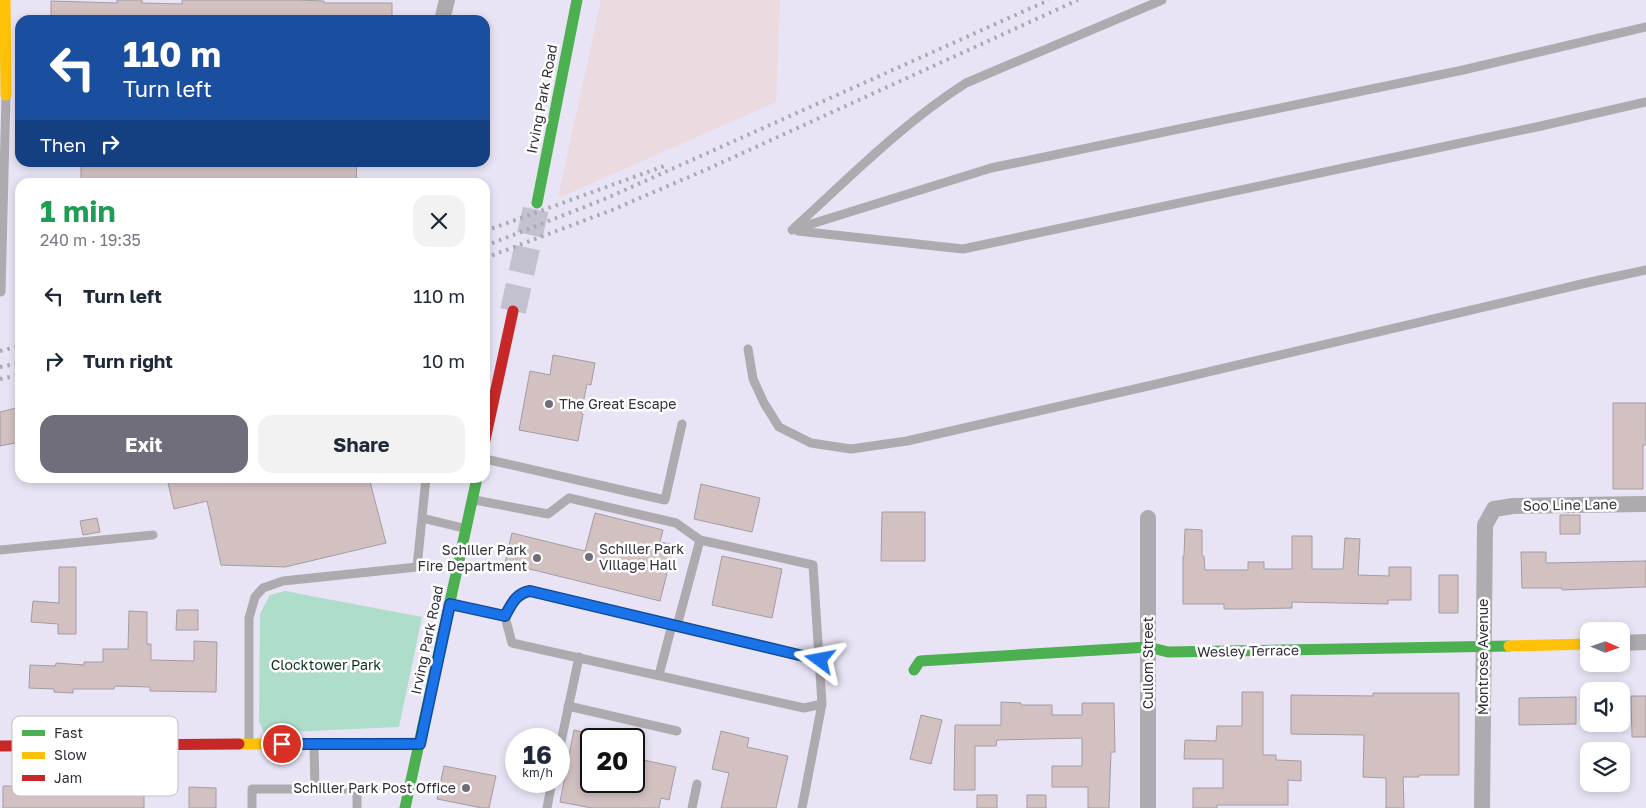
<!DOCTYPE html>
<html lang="en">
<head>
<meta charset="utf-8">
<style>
	body { margin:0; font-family:"Golos Text",sans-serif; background:#f2f2f3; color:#1f2937; height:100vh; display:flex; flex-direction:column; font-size:19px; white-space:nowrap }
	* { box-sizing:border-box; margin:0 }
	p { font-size:16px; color:#747a83 }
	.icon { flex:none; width:28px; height:28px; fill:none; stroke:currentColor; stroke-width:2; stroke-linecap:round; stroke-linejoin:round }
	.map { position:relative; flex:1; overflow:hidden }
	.sheet { position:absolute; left:15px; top:178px; width:475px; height:305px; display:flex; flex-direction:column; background:#fff; border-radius:15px; box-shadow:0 2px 8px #0003 }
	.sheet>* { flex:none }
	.guide { position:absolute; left:15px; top:15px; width:475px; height:152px; border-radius:15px; box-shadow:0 2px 8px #0003; background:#1a4fa0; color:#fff; overflow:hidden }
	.needle { width:32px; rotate:92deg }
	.buttons { position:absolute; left:1580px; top:622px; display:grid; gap:10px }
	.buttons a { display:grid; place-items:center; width:50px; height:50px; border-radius:10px; background:#fff; box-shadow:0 2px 8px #0003; font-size:25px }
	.speed { position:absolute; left:505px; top:728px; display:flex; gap:10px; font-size:25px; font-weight:700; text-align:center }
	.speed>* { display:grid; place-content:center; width:65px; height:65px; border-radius:50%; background:#fff; box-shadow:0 2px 8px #0003; line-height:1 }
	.speed small { font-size:12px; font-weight:400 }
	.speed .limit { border:2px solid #111; border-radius:8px; background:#fff; color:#111 }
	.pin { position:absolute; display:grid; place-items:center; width:42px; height:42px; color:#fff; margin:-21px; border:2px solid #fff; border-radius:50%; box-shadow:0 1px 5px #0007 }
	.me { position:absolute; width:55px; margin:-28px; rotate:283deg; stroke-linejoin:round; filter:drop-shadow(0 0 4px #0008) }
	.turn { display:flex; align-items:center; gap:18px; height:105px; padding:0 25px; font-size:22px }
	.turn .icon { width:65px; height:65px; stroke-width:2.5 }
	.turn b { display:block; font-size:35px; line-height:42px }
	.then { display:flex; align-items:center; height:48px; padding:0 25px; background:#0003; gap:10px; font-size:19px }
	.round { display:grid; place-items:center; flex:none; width:52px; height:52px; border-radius:15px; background:#f2f2f3 }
	.head { display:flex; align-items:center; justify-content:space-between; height:85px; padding:0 25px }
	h1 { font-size:30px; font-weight:700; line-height:38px; color:#1e9e55 }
	.button { display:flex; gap:10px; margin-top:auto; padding:10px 25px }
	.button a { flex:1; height:58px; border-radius:15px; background:#716e7b; color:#fff; font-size:20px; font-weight:700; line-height:58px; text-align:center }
	.button a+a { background:#f2f2f3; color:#1f2937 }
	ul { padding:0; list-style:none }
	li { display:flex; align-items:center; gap:15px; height:65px; padding:0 25px }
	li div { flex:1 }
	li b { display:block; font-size:19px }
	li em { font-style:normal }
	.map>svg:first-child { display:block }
	.commercial { fill:#ebdae0 }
	.green { fill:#aeddca }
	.building { fill:#d3c1c2; stroke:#a39ca1 }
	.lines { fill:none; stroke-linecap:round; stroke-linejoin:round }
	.primary-tunnel { stroke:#c3c0d0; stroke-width:26; stroke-dasharray:26 13; stroke-linecap:butt }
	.lane { stroke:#afaaaf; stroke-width:9 }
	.street { stroke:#afaaaf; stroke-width:16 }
	.fast { stroke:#4caf50; stroke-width:11 }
	.slow { stroke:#ffc107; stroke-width:11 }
	.jam { stroke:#c62828; stroke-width:11 }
	.rail { stroke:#aca8b2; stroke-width:4; stroke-dasharray:2.5 5; stroke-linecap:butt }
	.route-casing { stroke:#114b97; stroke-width:12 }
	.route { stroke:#1a73e8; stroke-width:9 }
	.poi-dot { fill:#716e7b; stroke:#fff; stroke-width:2 }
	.labels { text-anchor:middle; stroke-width:5; stroke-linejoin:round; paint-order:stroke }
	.street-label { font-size:14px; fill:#312f3a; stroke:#fff }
	.poi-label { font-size:14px; fill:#312f3a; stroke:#fff; text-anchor:start }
	.park-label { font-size:14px; fill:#09321f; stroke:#fff }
	.key { fill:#fff; stroke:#c1c1c4; stroke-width:1 }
	.key-label { font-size:14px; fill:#312f3a }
</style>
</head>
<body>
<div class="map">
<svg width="1646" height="808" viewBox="0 0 1646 808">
	<rect width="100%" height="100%" fill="#e8e4f5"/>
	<path class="commercial" d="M 601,0 L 780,0 L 776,102 L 568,194 L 558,197 Z"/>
	<path class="green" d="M 285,591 L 422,617 L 399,727 L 264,733 L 259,721 L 260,614 L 270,595 Z"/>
	<path class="building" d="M 117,0 L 142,0 L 142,3 L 182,4 L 182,0 L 297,0 L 324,1 L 324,3 L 392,3 L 392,20 L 51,20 L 51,1 L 117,3 Z
		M 81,162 L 357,162 L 356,182 L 81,182 Z
		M 553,355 L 595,363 L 591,385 L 587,384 L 581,413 L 583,414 L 578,441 L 519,430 L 530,371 L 550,375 Z
		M 1613,403 L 1646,403 L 1646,445 L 1643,445 L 1643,489 L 1613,489 Z
		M 20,407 L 20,442 L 0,446 L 0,412 Z
		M 167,478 L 369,478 L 386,543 L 285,567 L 221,565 L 207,501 L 174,509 Z
		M 701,484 L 760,498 L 752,532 L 694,519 Z
		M 882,512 L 925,512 L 925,561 L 881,561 Z
		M 595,513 L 663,530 L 660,542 L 674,545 L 660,601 L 505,563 L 512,533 L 585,551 Z
		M 1560,515 L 1580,515 L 1580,534 L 1560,534 Z
		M 97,518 L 100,532 L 83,535 L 80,521 Z
		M 1185,529 L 1202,530 L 1202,556 L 1204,556 L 1205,570 L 1248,570 L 1248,562 L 1264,562 L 1264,569 L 1292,569 L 1292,536 L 1312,536 L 1312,569 L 1343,569 L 1345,538 L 1360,539 L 1358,575 L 1389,576 L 1389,567 L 1411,567 L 1411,600 L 1388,600 L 1388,604 L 1292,602 L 1292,608 L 1246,609 L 1224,609 L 1224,604 L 1183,604 L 1183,556 L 1184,556 Z
		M 1521,552 L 1546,552 L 1546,563 L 1646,561 L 1646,587 L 1562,590 L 1562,588 L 1522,588 Z
		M 722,556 L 782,569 L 772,618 L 712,605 Z
		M 59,567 L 76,567 L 76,634 L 58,634 L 58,624 L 31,622 L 33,601 L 59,603 Z
		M 1439,575 L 1458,575 L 1458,613 L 1439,613 Z
		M 177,610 L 198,610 L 198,630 L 176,630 Z
		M 129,611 L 147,612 L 147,644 L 151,644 L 151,660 L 194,661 L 194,641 L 217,642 L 216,692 L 150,691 L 150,687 L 115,686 L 114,689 L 73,689 L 73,693 L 54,692 L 54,689 L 29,688 L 30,665 L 55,666 L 56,663 L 84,665 L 84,662 L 103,662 L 103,649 L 128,649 Z
		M 1242,692 L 1263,692 L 1263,755 L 1276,755 L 1276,760 L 1301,761 L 1301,781 L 1288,780 L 1288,805 L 1217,805 L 1217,808 L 1193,808 L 1193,788 L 1223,788 L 1223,759 L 1184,759 L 1185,740 L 1216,741 L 1217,726 L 1242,726 Z
		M 1373,693 L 1459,693 L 1459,775 L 1419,775 L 1419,777 L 1403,777 L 1404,808 L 1386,808 L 1386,778 L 1363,777 L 1364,735 L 1291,734 L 1291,695 L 1373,696 Z
		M 1631,696 L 1646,696 L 1646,737 L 1632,737 Z
		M 1576,697 L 1576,724 L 1519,725 L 1519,698 Z
		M 1001,702 L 1021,703 L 1021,705 L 1052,705 L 1052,715 L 1082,715 L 1082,703 L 1114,703 L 1115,752 L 1111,752 L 1109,808 L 1088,808 L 1088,787 L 1052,787 L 1052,766 L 1082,766 L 1082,738 L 997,740 L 996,746 L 975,746 L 975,790 L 954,790 L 955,725 L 1001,725 Z
		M 921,715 L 942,720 L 931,764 L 910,759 Z
		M 574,730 L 591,734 L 591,781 L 634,781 L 634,758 L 676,767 L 669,800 L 661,798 L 659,808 L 592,808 L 560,802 Z
		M 721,731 L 749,738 L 747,747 L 788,756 L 776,808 L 721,808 L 729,773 L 712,769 Z
		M 444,766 L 496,776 L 489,808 L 482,808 L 437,799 Z
		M 3,786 L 144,786 L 144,808 L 3,808 Z
		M 189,787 L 216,788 L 216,808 L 189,808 Z
		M 977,795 L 997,795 L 997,808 L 977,808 Z
		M 1027,795 L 1046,795 L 1046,808 L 1027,808 Z"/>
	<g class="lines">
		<path class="primary-tunnel" d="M 513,311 L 537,203"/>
		<path class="lane" d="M 794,228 C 849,178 903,123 966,83 L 1162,0
			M 792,230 L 991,168 L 1463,70 L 1646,27
			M 798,231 L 963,249 L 1541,126 L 1646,102
			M 1,292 L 6,96
			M 748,349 L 753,379 L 764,403 L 779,427 L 811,443 L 851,449 L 907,441 L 1148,386 L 1586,283 L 1646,270
			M 485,459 L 665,500 L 682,424
			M 475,500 L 548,514 L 569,498 L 676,523 L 700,540
			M 422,518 L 463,528
			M 0,550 L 153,535
			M 452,604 L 505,617
			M 677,626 L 700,540 L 813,565 L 822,704 L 802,808
			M 820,660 L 530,591 C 516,593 511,605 505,617 L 512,643 L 804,708 L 822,704
			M 659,675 L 672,625
			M 568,706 L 677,731
			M 249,744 L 249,618 L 255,597 L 263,588 L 283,581 L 417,567 L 426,478
			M 314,745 L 315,789
			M 559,751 L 579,657
			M 252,808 L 252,789 L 357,789 L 357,808
			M 547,808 L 552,781
			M 692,808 L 697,784"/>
		<path class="street" d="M 442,20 L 447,0
			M 1621,643 L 1646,642
			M 1148,808 L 1148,518
			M 1482,808 L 1485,525 L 1494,509 L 1513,506 L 1646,504"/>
		<path class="fast" d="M 537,203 L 577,0
			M 914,670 L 920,661 L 1148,647 L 1168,652 L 1509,646
			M 405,808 L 477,478"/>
		<path class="slow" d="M 5,0 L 6,95
			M 1509,646 L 1589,644
			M 239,744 L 420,743"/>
		<path class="jam" d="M 485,440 L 513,311
			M 0,746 L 239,744"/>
		<path class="rail" d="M 485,231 L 667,165
			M 485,246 L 607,198 L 1049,0
			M 485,258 L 612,210 L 712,167 L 1078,0
			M 0,351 L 20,346
			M 0,367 L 20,363
			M 0,379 L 20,375"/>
	</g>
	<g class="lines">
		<g class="route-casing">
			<path id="route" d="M 282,744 L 420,744 L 450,604 L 505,616 C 511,605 516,593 530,591 L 820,660"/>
		</g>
		<use href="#route" class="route"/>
	</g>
	<g class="poi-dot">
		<circle cx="549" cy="404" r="5"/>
		<circle cx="589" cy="557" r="5"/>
		<circle cx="537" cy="558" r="5"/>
		<circle cx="466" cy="788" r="5"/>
	</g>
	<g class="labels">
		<g class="street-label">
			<text transform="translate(542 99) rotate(-79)" y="5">Irving Park Road</text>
			<text transform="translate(1570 505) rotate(-1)" y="5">Soo Line Lane</text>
			<text transform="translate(427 640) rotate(-78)" y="5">Irving Park Road</text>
			<text transform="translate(1248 651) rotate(-1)" y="5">Wesley Terrace</text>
			<text transform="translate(1483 657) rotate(-90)" y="5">Montrose Avenue</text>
			<text transform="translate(1148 663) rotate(-90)" y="5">Cullom Street</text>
		</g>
		<g class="poi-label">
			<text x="559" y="409">The Great Escape</text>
			<text x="599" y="554">Schiller Park<tspan x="599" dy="16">Village Hall</tspan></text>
			<text x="527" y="555" text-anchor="end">Schiller Park<tspan x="527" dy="16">Fire Department</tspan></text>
			<text x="456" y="793" text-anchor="end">Schiller Park Post Office</text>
		</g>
		<g class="park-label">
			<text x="326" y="670">Clocktower Park</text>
		</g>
	</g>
	<rect x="12" y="716" width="166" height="80" rx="8" class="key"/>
	<rect x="22" y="730" width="23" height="6" fill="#4caf50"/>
	<rect x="22" y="752" width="23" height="7" fill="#ffc107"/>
	<rect x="22" y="775" width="23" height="6" fill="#c62828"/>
	<g class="key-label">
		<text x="54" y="738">Fast</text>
		<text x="54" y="760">Slow</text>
		<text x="54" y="783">Jam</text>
	</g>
</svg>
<div class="buttons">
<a><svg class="needle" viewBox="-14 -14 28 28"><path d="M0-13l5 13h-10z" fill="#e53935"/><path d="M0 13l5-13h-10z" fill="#747a83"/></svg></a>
<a><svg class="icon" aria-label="sound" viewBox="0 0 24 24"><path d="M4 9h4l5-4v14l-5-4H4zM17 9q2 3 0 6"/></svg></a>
<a><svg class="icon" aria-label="layers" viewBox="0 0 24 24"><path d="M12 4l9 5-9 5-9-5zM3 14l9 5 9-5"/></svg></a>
</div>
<div class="speed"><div>16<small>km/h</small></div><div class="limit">20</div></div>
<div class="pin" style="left:282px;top:744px;background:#d93025"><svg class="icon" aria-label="arrive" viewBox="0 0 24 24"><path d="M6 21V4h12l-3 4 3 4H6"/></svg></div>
<svg class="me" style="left:820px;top:660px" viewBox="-20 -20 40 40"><path d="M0-17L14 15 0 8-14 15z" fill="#1a73e8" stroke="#fff" stroke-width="4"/></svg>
<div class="guide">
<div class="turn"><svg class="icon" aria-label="left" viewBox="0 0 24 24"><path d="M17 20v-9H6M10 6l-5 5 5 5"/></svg><div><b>110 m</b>Turn left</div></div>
<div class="then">Then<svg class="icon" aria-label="right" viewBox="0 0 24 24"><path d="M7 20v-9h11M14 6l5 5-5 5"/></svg></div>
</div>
<section class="sheet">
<div class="head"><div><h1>1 min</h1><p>240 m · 19:35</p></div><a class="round"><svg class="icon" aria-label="close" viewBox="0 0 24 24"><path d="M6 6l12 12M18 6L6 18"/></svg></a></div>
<ul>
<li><svg class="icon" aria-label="left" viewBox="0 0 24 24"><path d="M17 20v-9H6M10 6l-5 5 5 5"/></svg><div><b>Turn left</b></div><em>110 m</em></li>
<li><svg class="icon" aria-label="right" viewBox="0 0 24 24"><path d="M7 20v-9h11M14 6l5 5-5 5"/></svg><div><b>Turn right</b></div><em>10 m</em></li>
</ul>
<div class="button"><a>Exit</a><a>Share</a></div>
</section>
</div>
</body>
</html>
